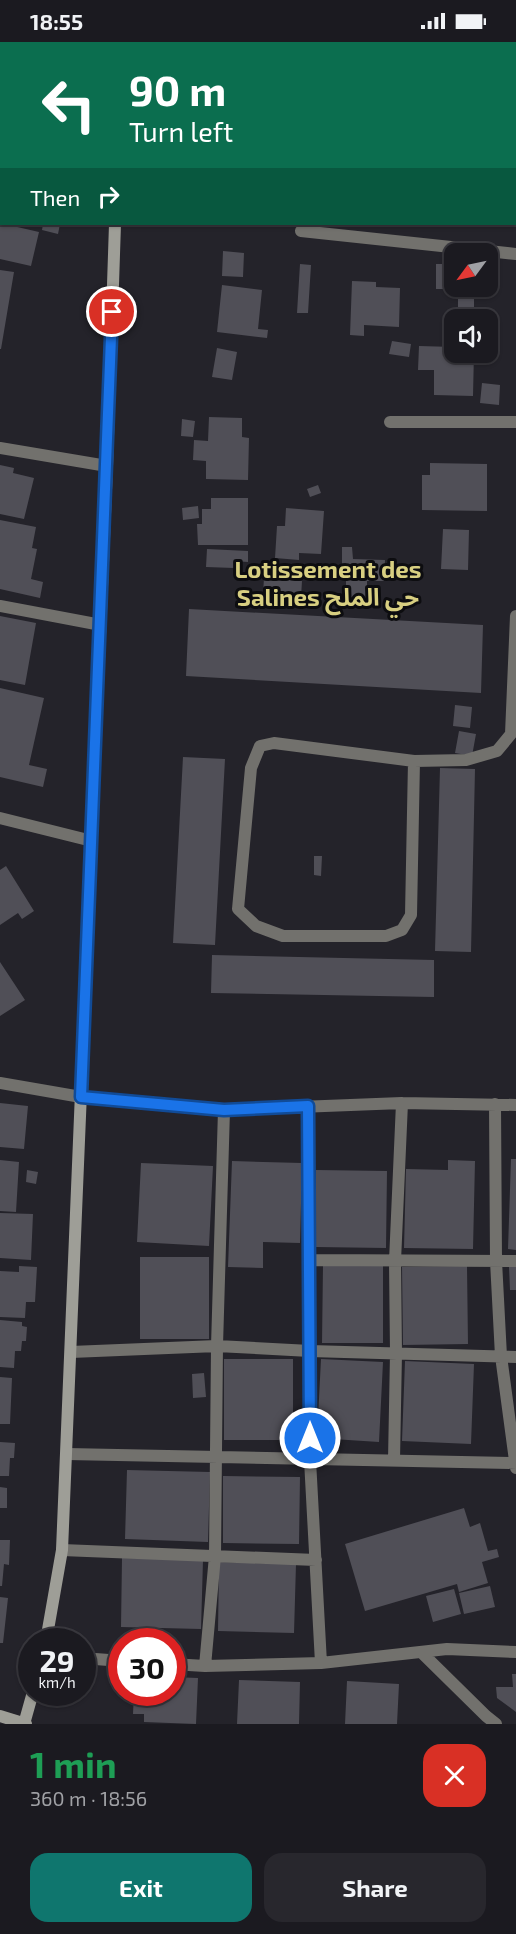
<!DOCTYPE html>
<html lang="en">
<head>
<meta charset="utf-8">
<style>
	body { margin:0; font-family:"Exo 2","Noto Sans Arabic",sans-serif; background:#28272d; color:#f1f3f6; height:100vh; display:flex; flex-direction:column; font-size:22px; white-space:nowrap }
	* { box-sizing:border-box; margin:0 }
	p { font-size:20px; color:#a0a1a5 }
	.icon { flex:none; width:33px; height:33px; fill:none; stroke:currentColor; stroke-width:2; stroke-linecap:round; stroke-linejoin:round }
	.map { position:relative; height:1682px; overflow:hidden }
	.sheet { display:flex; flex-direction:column; background:#1b1a20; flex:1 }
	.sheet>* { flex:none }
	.hud { position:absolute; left:0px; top:0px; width:516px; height:183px; box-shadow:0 2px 4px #0004,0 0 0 2px #39383e; background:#0b6e4f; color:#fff; overflow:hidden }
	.needle { width:39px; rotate:237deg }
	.fabs { position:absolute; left:444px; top:201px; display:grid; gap:12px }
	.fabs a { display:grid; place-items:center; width:54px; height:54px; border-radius:12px; background:#1b1a20; box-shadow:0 2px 4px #0004,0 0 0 2px #39383e; font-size:30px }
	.speed { position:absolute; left:18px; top:1586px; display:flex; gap:12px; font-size:30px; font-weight:700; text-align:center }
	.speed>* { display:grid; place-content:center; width:78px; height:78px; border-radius:50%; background:#1b1a20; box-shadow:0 2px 4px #0004,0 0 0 2px #39383e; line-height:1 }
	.speed small { font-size:15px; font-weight:400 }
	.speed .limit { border:9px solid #d22; background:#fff; color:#111 }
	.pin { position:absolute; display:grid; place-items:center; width:51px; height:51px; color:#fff; margin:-26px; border:3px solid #fff; border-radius:50%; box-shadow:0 2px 6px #0007 }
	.me { position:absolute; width:66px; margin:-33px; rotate:0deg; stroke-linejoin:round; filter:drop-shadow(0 0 4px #0008) }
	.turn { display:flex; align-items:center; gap:21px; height:126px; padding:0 30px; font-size:27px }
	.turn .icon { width:78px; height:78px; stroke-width:2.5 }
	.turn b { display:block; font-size:42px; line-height:51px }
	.then { display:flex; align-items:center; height:57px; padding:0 30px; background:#0003; gap:12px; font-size:22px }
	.round { display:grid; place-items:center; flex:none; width:63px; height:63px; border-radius:18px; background:#28272d }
	.head { display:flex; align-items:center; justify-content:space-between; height:102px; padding:0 30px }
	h1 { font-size:36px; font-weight:700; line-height:45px; color:#1e9e55 }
	.button { display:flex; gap:12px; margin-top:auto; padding:12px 30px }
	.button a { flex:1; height:69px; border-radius:18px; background:#0f766e; color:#fff; font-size:24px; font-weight:700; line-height:69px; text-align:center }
	.button a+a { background:#28272d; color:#f1f3f6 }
	.status { display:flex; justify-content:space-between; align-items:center; height:42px; padding:0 30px; background:#1b1a20; direction:ltr }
	.status svg { height:16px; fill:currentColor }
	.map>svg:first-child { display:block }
	.building { fill:#504f57 }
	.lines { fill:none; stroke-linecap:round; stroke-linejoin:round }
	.lane { stroke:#72716d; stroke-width:12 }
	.street { stroke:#72716d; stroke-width:12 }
	.secondary { stroke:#9e9e97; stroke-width:12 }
	.route-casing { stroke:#114b97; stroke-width:15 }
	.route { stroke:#1a73e8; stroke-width:10 }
	.labels { text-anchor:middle; stroke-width:6; stroke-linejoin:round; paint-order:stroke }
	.neighbourhood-label { font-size:24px; font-weight:bold; fill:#d8cf81; stroke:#0d0d10 }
</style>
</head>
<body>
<div class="status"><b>18:55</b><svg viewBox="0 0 49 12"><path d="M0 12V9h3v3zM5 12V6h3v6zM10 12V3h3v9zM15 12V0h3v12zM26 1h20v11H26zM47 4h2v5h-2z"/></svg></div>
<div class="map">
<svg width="516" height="1682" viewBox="0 0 516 1682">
	<rect width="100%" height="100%" fill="#24232a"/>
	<path class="building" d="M 0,181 L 39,190 L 31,224 L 0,217 Z
		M 43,182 L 60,182 L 58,192 L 42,188 Z
		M 223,209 L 244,211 L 243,235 L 222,234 Z
		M 300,222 L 311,223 L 308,271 L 297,271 Z
		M 436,222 L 454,222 L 454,244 L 467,244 L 467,251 L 474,251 L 474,269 L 458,269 L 458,247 L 436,247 Z
		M 0,228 L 14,230 L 1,307 L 0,307 Z
		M 352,239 L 376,240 L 376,245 L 400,246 L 399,285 L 364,283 L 364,294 L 350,293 Z
		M 222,243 L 262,248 L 258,287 L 268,288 L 267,296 L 217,290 Z
		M 392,299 L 411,302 L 409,315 L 389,312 Z
		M 419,304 L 454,305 L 454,310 L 474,310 L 473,354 L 434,353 L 434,328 L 418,328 Z
		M 217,306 L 237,310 L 232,338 L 212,335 Z
		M 482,341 L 500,343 L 499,363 L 480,361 Z
		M 209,375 L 242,376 L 242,395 L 249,396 L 248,438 L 206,437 L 206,419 L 193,418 L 194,398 L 208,399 Z
		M 182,377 L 195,379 L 193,395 L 181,394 Z
		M 430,421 L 487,422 L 487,469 L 422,468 L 422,433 L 430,433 Z
		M 0,423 L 14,426 L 13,431 L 34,436 L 24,477 L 0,472 Z
		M 318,443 L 321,451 L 310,455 L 307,447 Z
		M 211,456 L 248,456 L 248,503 L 198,503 L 197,482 L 202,482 L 202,467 L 211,467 Z
		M 198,464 L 199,476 L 183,478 L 182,466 Z
		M 286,466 L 324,469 L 321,512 L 299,511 L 299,518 L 275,516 L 277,484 L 285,484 Z
		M 0,478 L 36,485 L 32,506 L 37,507 L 31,537 L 43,540 L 40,556 L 0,547 Z
		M 443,487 L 469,488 L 468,528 L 441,527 Z
		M 342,505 L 352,505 L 353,517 L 385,518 L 384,539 L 367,539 L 367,556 L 346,555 L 346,538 L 356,538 L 356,527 L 342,526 Z
		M 207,507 L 248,509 L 248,520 L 234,519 L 234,526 L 206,525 Z
		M 264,536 L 302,539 L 301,555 L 263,552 Z
		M 189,567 L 483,583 L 481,651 L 186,634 Z
		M 0,574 L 36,581 L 25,643 L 0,638 Z
		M 0,646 L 44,656 L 29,723 L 47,727 L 43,745 L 0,735 Z
		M 455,663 L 472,665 L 470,686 L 453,684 Z
		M 459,689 L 476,692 L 472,714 L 455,711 Z
		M 183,715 L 225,717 L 215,903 L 173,901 Z
		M 440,726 L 475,727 L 471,910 L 435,909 Z
		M 314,814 L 322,814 L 321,834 L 314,833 Z
		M 6,824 L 34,869 L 22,877 L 18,871 L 0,883 L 0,828 Z
		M 212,913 L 434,918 L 434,955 L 211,951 Z
		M 0,920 L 25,958 L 0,974 Z
		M 0,1061 L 28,1064 L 24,1107 L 0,1105 Z
		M 511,1117 L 516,1117 L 516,1208 L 508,1207 Z
		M 0,1118 L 19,1120 L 16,1170 L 0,1169 Z
		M 448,1118 L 475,1119 L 473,1207 L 404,1206 L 406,1127 L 448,1128 Z
		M 232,1119 L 302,1121 L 300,1201 L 263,1200 L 263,1226 L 228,1225 Z
		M 141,1121 L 213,1124 L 209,1204 L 137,1200 Z
		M 27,1128 L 38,1130 L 36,1142 L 26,1140 Z
		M 316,1128 L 387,1129 L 386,1206 L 316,1205 Z
		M 0,1171 L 33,1172 L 31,1218 L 0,1216 Z
		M 140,1215 L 209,1215 L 209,1297 L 140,1297 Z
		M 323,1223 L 383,1224 L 383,1301 L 322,1301 Z
		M 19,1224 L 37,1225 L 35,1260 L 26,1260 L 25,1276 L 0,1275 L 0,1229 L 19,1230 Z
		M 467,1224 L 468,1302 L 403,1303 L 402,1225 Z
		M 509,1225 L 516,1225 L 516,1248 L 510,1248 Z
		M 0,1278 L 22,1280 L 22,1284 L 27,1285 L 26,1299 L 22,1299 L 21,1309 L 15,1309 L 14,1326 L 0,1325 Z
		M 224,1317 L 293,1317 L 293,1398 L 224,1398 Z
		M 321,1317 L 383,1320 L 379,1400 L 317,1396 Z
		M 405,1319 L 474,1322 L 471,1402 L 402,1399 Z
		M 204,1331 L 206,1355 L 193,1356 L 192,1332 Z
		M 0,1335 L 12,1336 L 10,1382 L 0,1382 Z
		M 0,1400 L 15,1401 L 14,1416 L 10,1416 L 9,1434 L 0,1434 Z
		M 127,1428 L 210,1430 L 208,1500 L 125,1497 Z
		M 223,1434 L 300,1435 L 299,1502 L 223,1501 Z
		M 0,1445 L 7,1446 L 7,1466 L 0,1466 Z
		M 464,1466 L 470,1485 L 480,1481 L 488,1509 L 497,1507 L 499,1515 L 482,1520 L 488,1541 L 459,1550 L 457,1542 L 365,1569 L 345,1502 Z
		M 0,1498 L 10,1498 L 9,1523 L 4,1522 L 2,1544 L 0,1544 Z
		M 122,1516 L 203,1518 L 201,1587 L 121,1585 Z
		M 219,1520 L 296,1522 L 294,1591 L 218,1589 Z
		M 490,1544 L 495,1565 L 464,1572 L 459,1551 Z
		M 454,1547 L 461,1572 L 433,1580 L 426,1554 Z
		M 0,1555 L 8,1556 L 3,1601 L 0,1601 Z
		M 512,1632 L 516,1632 L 516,1670 L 497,1656 L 496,1645 L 513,1645 Z
		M 172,1635 L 198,1636 L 196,1682 L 144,1680 L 144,1672 L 133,1672 L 134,1650 L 172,1650 Z
		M 239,1638 L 300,1640 L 299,1682 L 237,1682 Z
		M 347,1639 L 399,1642 L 397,1682 L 345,1682 Z"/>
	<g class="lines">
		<path class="lane" d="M 301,189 L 516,212
			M 390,380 L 516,380
			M 414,719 L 411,873 L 402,888 L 386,894 L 283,894 L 256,884 L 238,867 L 251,726 L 260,704 L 274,701 L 414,719 L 466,718 L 497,709 L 511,692 L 516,574"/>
		<path class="street" d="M 0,132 L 2,132
			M 0,406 L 107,424
			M 0,564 L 101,583
			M 0,776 L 92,799
			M 0,1041 L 81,1055 L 224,1068 L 402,1061 L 516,1063
			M 495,1062 L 496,1219 L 501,1314 L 516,1426
			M 308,1064 L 310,1418 L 321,1621
			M 310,1218 L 516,1219
			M 71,1310 L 217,1304 L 310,1309 L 516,1315
			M 67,1412 L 516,1421
			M 394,1418 L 396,1311 L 395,1219 L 402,1061
			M 62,1508 L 316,1518
			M 421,1610 L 486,1674 L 496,1682
			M 82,1616 L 122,1619
			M 172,1622 L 205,1624 L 321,1621 L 447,1607 L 516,1610
			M 205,1624 L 215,1514 L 217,1304 L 224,1068"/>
		<path class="secondary" d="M 121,2 L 121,0
			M 46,1599 L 62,1508 L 107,424 L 115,182
			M 0,1674 L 26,1682
			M 24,1682 L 33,1650"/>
	</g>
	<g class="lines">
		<g class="route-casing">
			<path id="route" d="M 112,270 L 81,1055 L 224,1068 L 308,1064 L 310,1396"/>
		</g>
		<use href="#route" class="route"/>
	</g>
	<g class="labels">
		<g class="neighbourhood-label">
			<text x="328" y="536">Lotissement des<tspan x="328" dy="28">Salines حي الملح</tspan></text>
		</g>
	</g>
</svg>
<div class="fabs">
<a><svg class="needle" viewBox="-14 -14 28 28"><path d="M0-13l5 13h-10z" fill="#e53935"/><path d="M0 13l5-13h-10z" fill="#a0a1a5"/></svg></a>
<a><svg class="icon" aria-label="sound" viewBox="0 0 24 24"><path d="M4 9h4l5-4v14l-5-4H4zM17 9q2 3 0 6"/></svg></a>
</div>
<div class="speed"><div>29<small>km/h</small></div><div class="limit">30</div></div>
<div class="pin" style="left:112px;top:270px;background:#d93025"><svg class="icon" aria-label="arrive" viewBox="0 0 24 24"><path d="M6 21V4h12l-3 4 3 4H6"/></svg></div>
<svg class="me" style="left:310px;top:1396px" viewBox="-20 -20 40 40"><circle r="17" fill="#1a73e8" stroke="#fff" stroke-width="3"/><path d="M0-11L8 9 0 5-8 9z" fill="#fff"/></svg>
<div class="hud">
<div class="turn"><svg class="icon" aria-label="left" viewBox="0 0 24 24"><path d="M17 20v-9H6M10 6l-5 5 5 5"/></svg><div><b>90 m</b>Turn left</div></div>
<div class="then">Then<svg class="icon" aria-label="right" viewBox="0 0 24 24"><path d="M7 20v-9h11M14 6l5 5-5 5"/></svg></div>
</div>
</div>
<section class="sheet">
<div class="head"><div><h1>1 min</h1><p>360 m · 18:56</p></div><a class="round" style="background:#d93025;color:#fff"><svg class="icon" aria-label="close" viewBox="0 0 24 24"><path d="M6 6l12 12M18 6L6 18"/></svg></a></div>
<div class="button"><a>Exit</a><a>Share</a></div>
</section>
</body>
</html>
